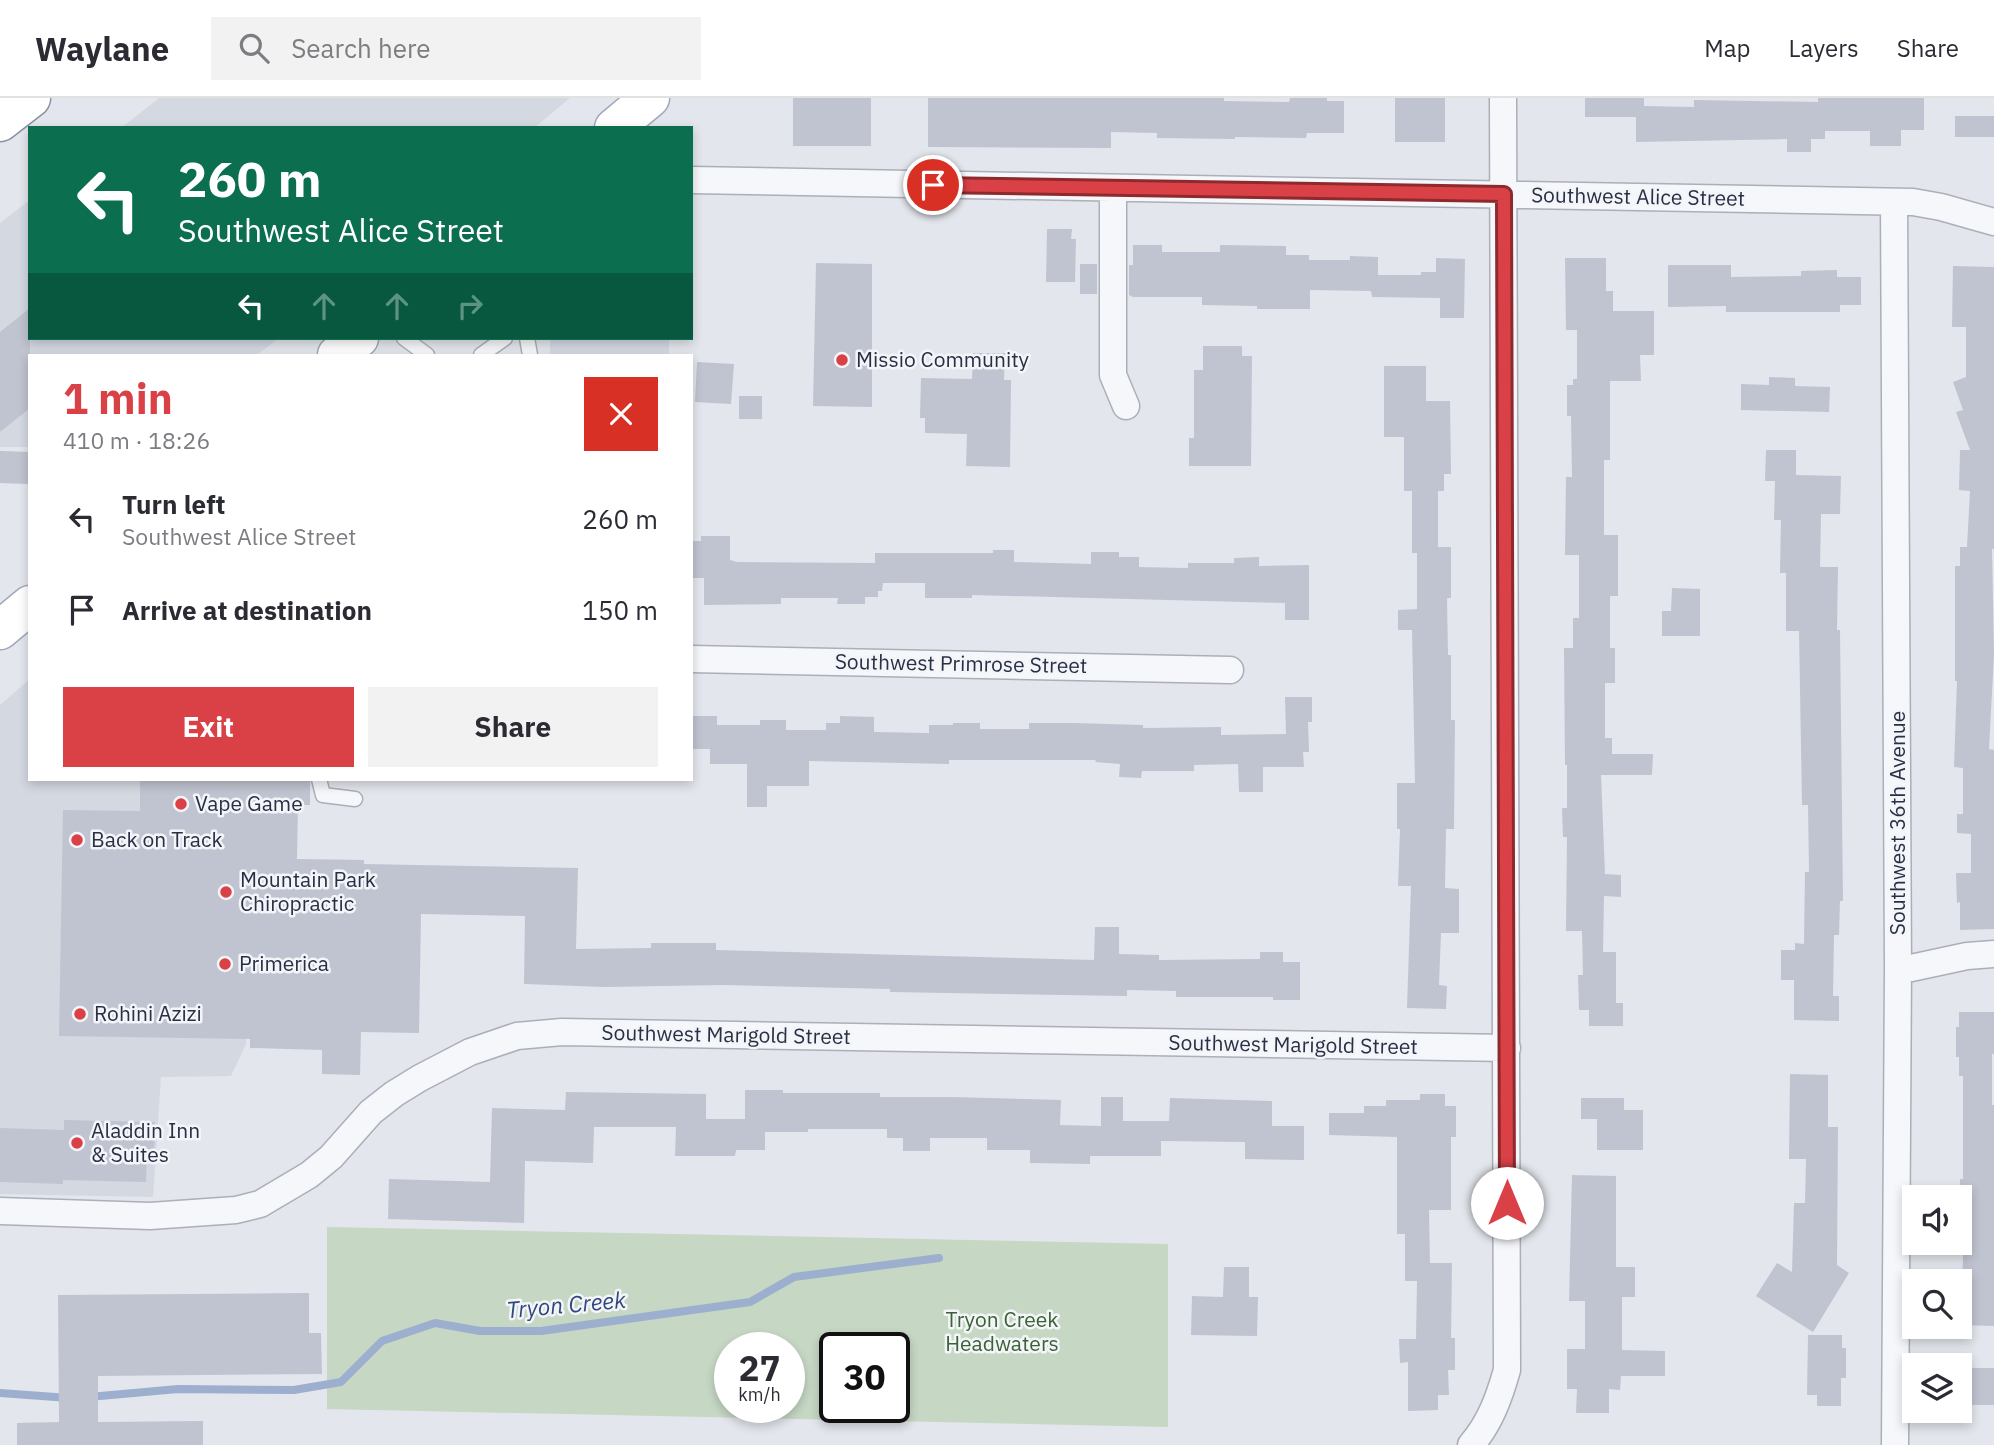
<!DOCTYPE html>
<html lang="en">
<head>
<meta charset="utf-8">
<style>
	body { margin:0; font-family:"IBM Plex Sans",sans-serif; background:#f2f2f3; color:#2b2b33; height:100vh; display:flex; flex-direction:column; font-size:26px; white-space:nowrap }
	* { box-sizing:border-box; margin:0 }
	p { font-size:23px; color:#7c7c81 }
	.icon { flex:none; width:38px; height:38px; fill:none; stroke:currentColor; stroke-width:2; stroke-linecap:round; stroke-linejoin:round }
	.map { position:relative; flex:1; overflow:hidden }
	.details { position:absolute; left:28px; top:256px; width:665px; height:427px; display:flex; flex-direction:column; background:#fff; border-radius:0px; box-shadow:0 4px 10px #0003 }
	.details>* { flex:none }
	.banner { position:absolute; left:28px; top:28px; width:665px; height:214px; border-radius:0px; box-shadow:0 4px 10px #0003; background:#0b6e4f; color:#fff; overflow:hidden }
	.tools { position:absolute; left:1902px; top:1087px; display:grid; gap:14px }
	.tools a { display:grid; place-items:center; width:70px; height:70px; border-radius:0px; background:#fff; box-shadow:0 4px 10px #0003; font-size:35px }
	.speed { position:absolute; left:714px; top:1234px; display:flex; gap:14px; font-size:35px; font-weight:700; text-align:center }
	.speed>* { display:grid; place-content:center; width:91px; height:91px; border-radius:50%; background:#fff; box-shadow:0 4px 10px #0003; line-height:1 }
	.speed small { font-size:18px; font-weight:400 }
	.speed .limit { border:4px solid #111; border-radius:10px; background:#fff; color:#111 }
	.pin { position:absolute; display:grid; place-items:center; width:60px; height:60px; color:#fff; margin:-30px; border:4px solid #fff; border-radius:50%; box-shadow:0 2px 7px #0007 }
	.me { position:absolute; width:77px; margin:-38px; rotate:0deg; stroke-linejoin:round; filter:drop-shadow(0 0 5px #0008) }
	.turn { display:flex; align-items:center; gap:24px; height:147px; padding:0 35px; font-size:32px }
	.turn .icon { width:91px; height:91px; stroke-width:2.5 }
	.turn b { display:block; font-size:49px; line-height:60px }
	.lanes { display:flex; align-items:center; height:66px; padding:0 35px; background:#0003; justify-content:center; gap:35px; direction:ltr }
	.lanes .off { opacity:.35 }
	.round { display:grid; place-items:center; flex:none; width:74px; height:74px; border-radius:0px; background:#f2f2f3 }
	.head { display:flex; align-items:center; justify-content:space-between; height:119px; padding:0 35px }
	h1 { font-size:42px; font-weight:700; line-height:52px; color:#d94146 }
	.action { display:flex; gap:14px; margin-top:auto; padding:14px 35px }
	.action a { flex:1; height:80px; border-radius:0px; background:#d94146; color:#fff; font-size:28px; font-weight:700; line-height:80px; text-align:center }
	.action a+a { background:#f2f2f3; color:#2b2b33 }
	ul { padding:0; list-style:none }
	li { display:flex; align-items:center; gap:21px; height:91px; padding:0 35px }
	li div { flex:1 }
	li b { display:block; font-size:26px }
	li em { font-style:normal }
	header { display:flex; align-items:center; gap:42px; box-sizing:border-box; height:98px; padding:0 35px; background:#fff; border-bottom:2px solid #e1e1e2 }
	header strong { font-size:33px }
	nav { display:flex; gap:38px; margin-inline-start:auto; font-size:24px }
	.search { width:490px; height:63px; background:#f2f2f3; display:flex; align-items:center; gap:18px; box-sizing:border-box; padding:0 24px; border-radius:0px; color:#7c7c81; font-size:26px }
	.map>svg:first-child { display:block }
	.built { fill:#d4d8e1 }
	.green { fill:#c6d7c4; fill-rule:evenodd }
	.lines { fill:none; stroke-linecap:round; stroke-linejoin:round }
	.stream { stroke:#9cafce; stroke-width:8 }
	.building { fill:#c0c4d0 }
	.lane-casing { stroke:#abafba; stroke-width:17 }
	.street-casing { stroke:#abafba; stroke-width:29 }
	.primary-casing { stroke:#a1a8b9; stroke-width:41 }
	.highway-casing { stroke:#8991a4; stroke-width:41 }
	.lane { stroke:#f6f7fa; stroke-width:14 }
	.street { stroke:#f6f7fa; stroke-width:26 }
	.primary { stroke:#fff; stroke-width:38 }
	.highway { stroke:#fff; stroke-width:38 }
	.route-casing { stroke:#8d2a2e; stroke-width:18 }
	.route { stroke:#d94146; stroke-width:12 }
	.poi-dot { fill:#d94146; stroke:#f3f5f9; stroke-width:2.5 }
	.labels { text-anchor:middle; stroke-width:5; stroke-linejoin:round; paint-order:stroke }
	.street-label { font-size:21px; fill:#293046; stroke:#f3f5f9 }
	.poi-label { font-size:21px; fill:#293046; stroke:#f3f5f9; text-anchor:start }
	.park-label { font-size:21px; fill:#396335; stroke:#f3f5f9 }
	.water-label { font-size:23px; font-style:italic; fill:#30497d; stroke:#f3f5f9 }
</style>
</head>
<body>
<header>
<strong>Waylane</strong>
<div class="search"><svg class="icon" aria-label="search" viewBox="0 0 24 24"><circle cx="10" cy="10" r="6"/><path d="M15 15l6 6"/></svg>Search here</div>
<nav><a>Map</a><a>Layers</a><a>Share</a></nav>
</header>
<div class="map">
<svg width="1994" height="1347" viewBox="0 0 1994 1347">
	<rect width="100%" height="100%" fill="#e3e6ec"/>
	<path class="built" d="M 159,0 L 570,0 L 534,30 L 121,30 Z
		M 30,102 L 30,240 L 279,240 L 257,257 L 30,257 L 30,349 L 0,349 L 0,125 Z
		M 550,240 L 669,240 L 669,257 L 550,257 Z
		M 30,581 L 30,681 L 250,681 L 246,946 L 231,978 L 161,979 L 153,1099 L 0,1096 L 0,607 Z"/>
	<path class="green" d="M 327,1129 L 1168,1146 L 1168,1329 L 327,1311 ZM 730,1250 L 789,1250 L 789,1309 L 730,1309 ZM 835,1250 L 894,1250 L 894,1309 L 835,1309 Z"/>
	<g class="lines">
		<path class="stream" d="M 0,1295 L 69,1300
			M 89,1299 L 178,1291 L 294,1292 L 341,1284 L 382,1243 L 435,1225 L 480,1233 L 541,1233 L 750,1204 L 794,1179 L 939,1160"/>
	</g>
	<path class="building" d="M 793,0 L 871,0 L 871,48 L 793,48 Z
		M 928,0 L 1224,0 L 1224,3 L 1289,4 L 1290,0 L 1327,0 L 1327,3 L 1344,3 L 1344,35 L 1307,35 L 1306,40 L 1235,39 L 1235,41 L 1157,40 L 1157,35 L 1111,34 L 1111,50 L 928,49 Z
		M 1395,0 L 1445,0 L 1445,44 L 1395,44 Z
		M 1585,0 L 1644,0 L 1644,8 L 1694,9 L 1694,2 L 1818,4 L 1818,0 L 1924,0 L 1924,32 L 1901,32 L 1901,48 L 1870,48 L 1870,33 L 1825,33 L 1825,41 L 1811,41 L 1811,54 L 1787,54 L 1787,41 L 1636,44 L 1636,19 L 1585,19 Z
		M 1955,18 L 1994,18 L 1994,39 L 1955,39 Z
		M 1047,131 L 1072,131 L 1071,141 L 1076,141 L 1075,184 L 1046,184 Z
		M 1133,147 L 1162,147 L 1162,154 L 1220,154 L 1220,147 L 1286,148 L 1286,157 L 1309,157 L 1309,162 L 1350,162 L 1350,158 L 1378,159 L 1378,177 L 1421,177 L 1421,174 L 1436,174 L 1436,160 L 1465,161 L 1464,220 L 1440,220 L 1440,200 L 1372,199 L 1371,193 L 1310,192 L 1310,211 L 1257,211 L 1257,208 L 1202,207 L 1202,199 L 1133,199 L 1129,197 L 1129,167 L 1133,167 Z
		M 1565,160 L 1606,160 L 1606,193 L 1613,193 L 1613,213 L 1654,213 L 1654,257 L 1640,257 L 1641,283 L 1610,283 L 1610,362 L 1604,362 L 1604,437 L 1618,437 L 1618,498 L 1610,498 L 1610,550 L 1615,550 L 1615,585 L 1605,585 L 1605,640 L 1612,640 L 1612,656 L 1653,656 L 1652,677 L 1601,677 L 1605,776 L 1621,777 L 1621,799 L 1604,798 L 1603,854 L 1616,854 L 1616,905 L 1623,905 L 1623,928 L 1589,928 L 1589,912 L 1579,912 L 1578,877 L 1583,877 L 1582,833 L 1566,833 L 1567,739 L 1563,739 L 1562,710 L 1567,710 L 1567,667 L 1565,667 L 1564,550 L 1573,550 L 1573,520 L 1579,520 L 1579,457 L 1565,457 L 1566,379 L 1572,379 L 1571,318 L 1567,318 L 1567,287 L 1573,287 L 1573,281 L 1577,281 L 1577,232 L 1566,232 Z
		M 816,165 L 872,166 L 872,309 L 813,308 Z
		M 1080,166 L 1097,166 L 1097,196 L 1080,196 Z
		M 1668,167 L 1731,167 L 1731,179 L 1801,178 L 1801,173 L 1837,172 L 1837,179 L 1861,179 L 1861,207 L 1840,207 L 1840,214 L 1726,214 L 1726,208 L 1668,209 Z
		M 1953,168 L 1994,169 L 1994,451 L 1992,451 L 1994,556 L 1989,651 L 1994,652 L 1994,831 L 1960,832 L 1960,804 L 1957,805 L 1956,775 L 1971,775 L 1971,736 L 1957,735 L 1957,716 L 1963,716 L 1963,670 L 1954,669 L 1957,583 L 1955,583 L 1955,468 L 1960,468 L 1960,449 L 1967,449 L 1970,393 L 1959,392 L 1960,352 L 1970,352 L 1956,314 L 1963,312 L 1953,284 L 1966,279 L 1966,229 L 1952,229 Z
		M 30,210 L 30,310 L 0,334 L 0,234 Z
		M 1203,248 L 1242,248 L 1242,258 L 1252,258 L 1251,368 L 1189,368 L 1189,340 L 1194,340 L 1194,272 L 1203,272 Z
		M 973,255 L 1005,255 L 1004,282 L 1011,282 L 1010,369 L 966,368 L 967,336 L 925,335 L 925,320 L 920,320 L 921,280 L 972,281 Z
		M 697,264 L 734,266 L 731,306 L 695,304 Z
		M 1384,268 L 1426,268 L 1426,303 L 1450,303 L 1451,376 L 1444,376 L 1444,393 L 1438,393 L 1438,449 L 1451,449 L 1451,500 L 1447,500 L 1448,557 L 1451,557 L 1451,622 L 1455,622 L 1454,731 L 1446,731 L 1445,790 L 1459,791 L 1459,835 L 1441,835 L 1439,887 L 1447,888 L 1446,911 L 1407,910 L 1411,788 L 1398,788 L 1400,731 L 1397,731 L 1397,685 L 1415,685 L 1412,532 L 1398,532 L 1398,512 L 1417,511 L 1417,455 L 1412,455 L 1412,393 L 1404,393 L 1404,339 L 1384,339 Z
		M 1769,279 L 1795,280 L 1795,288 L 1830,289 L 1829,314 L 1741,312 L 1741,286 L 1769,287 Z
		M 739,298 L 762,298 L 762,321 L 739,321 Z
		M 1766,352 L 1796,352 L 1796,377 L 1841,378 L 1840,416 L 1821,416 L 1820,469 L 1838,469 L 1837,532 L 1840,532 L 1843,803 L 1840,803 L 1839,837 L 1834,837 L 1833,898 L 1839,898 L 1839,923 L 1794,922 L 1794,882 L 1781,882 L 1781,852 L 1795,852 L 1795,845 L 1804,846 L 1805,774 L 1809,774 L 1808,707 L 1802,707 L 1799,533 L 1786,533 L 1786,475 L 1780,475 L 1781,422 L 1774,422 L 1775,383 L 1765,383 Z
		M 0,353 L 30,354 L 30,386 L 0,385 Z
		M 701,438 L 730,438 L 730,462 L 737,464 L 875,465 L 875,455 L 993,455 L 993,452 L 1014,452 L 1014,464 L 1091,466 L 1091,454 L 1119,454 L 1119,459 L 1139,459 L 1139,469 L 1188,470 L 1188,465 L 1234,465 L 1234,460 L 1259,459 L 1259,468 L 1309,467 L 1309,522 L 1285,522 L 1285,505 L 972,497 L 972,500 L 925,500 L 925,485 L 883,485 L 882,493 L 878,493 L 878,499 L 865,499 L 865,506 L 837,506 L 838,500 L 781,500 L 781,506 L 704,507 L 704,480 L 691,480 L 691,443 L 701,443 Z
		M 1672,490 L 1700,491 L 1700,538 L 1662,538 L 1662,513 L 1671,513 Z
		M 1285,599 L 1312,599 L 1312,624 L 1308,624 L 1309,654 L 1303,654 L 1304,669 L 1263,669 L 1263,694 L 1239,694 L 1238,666 L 1194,667 L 1194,673 L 1142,673 L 1141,680 L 1119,679 L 1120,666 L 1095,664 L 1096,662 L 949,662 L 949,666 L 809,663 L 809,688 L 767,688 L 767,709 L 747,709 L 747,666 L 710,666 L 710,651 L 691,651 L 691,618 L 717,618 L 717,627 L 760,627 L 760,622 L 786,622 L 786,632 L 826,632 L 826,625 L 840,625 L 840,618 L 874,619 L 874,634 L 929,635 L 929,627 L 953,627 L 953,625 L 980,625 L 980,631 L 1029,631 L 1029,625 L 1074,625 L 1143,627 L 1143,630 L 1221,629 L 1221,637 L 1286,636 Z
		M 140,681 L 310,681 L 310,707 L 298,707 L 297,761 L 364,762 L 364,766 L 578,770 L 576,851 L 651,850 L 651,845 L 716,845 L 716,852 L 1094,862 L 1095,829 L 1119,829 L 1119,856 L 1159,857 L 1159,862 L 1260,861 L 1260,854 L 1283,854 L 1283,864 L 1300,864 L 1300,902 L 1273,902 L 1273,899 L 1176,899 L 1176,893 L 1127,892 L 1127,898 L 890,894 L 890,891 L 724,887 L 604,889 L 524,886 L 525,818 L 421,816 L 419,935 L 361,934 L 360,977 L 322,976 L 322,952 L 250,950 L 250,941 L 59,938 L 63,712 L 140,713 Z
		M 1959,914 L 1994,914 L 1994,956 L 1992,956 L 1992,1007 L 1994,1007 L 1994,1228 L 1960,1227 L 1965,1115 L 1960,1115 L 1960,1081 L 1963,1081 L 1963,978 L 1959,978 L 1959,959 L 1956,959 L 1956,929 L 1959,929 Z
		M 1790,976 L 1828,977 L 1828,1029 L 1838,1029 L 1837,1167 L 1849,1175 L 1813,1234 L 1756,1198 L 1777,1165 L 1792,1174 L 1794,1105 L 1805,1105 L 1806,1061 L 1789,1061 Z
		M 745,992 L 783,992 L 783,995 L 880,995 L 880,999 L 950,999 L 1061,1002 L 1060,1027 L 1101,1028 L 1101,999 L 1123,999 L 1123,1023 L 1169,1023 L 1170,1000 L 1272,1003 L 1272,1028 L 1304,1028 L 1304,1062 L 1245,1061 L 1245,1044 L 1161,1043 L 1161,1058 L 1090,1058 L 1090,1066 L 1030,1065 L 1030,1052 L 987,1052 L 987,1040 L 930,1040 L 930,1053 L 903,1053 L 903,1040 L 887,1040 L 887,1031 L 808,1031 L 808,1034 L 765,1034 L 765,1052 L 736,1052 L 735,1058 L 675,1058 L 676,1029 L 594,1029 L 593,1065 L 525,1063 L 524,1125 L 388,1121 L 389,1081 L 490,1084 L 492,1010 L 565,1012 L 566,994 L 706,996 L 706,1021 L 745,1021 Z
		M 1420,996 L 1445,996 L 1445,1008 L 1456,1008 L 1456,1039 L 1451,1039 L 1451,1112 L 1429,1112 L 1430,1165 L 1452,1165 L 1451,1240 L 1455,1240 L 1455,1272 L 1448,1272 L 1449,1297 L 1438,1297 L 1438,1312 L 1408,1313 L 1408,1264 L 1400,1265 L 1399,1241 L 1416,1241 L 1417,1183 L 1405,1183 L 1405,1136 L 1397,1136 L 1397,1039 L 1329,1037 L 1329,1015 L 1364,1015 L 1364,1008 L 1386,1008 L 1386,1002 L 1420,1002 Z
		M 1581,1000 L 1624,1000 L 1624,1012 L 1643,1012 L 1643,1052 L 1597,1052 L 1597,1021 L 1581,1021 Z
		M 64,1022 L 155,1024 L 154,1058 L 147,1057 L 146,1084 L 63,1082 L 63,1086 L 0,1084 L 0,1030 L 64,1032 Z
		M 1572,1077 L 1616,1078 L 1616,1169 L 1635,1169 L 1635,1199 L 1622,1199 L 1622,1252 L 1665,1253 L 1665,1278 L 1621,1278 L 1620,1292 L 1609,1291 L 1609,1315 L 1576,1315 L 1577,1291 L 1567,1291 L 1567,1251 L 1585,1251 L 1585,1203 L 1569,1203 Z
		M 1224,1169 L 1249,1169 L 1249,1199 L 1258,1199 L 1257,1238 L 1191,1237 L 1192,1198 L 1223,1199 Z
		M 309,1195 L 309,1235 L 321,1235 L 322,1276 L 98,1278 L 98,1324 L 203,1323 L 203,1347 L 17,1347 L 17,1325 L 59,1324 L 58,1197 Z
		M 1808,1237 L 1842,1237 L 1842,1250 L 1846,1250 L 1846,1280 L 1841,1280 L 1841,1308 L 1817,1308 L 1817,1297 L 1807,1297 Z
		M 1960,1270 L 1994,1270 L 1994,1307 L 1960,1307 Z"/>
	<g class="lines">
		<g class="lane-casing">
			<path id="lane" d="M 404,240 L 427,257
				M 527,240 L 530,257
				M 481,257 L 505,240
				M 319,681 L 323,697 L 355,701"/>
		</g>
		<g class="street-casing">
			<path id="street" d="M 691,82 L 1913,104 L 1941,109 L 1994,124
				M 1113,91 L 1113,277 L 1126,308
				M 1894,104 L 1898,870 L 1895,1347
				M 691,561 L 1230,572
				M 1898,870 L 1911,870 L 1967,858 L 1994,856
				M 0,1113 L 150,1118 L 236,1112 L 260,1106 L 309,1077 L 331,1059 L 371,1014 L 394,996 L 420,980 L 470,954 L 517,938 L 562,934 L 1507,950
				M 1471,1347 C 1490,1325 1499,1300 1507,1272 L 1503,0"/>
		</g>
		<g class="primary-casing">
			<path id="primary" d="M 614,30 L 650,0
				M 337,257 L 359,240
				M 0,532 L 30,507"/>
		</g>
		<g class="highway-casing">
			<path id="highway" d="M 0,24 L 31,0"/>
		</g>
		<use href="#lane" class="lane"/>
		<use href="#street" class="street"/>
		<use href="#primary" class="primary"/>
		<use href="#highway" class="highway"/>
	</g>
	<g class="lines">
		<g class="route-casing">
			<path id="route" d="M 933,87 L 1504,96 L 1507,1105"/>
		</g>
		<use href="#route" class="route"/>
	</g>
	<g class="poi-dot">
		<circle cx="842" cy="262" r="7"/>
		<circle cx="181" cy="706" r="7"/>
		<circle cx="77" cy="742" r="7"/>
		<circle cx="226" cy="794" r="7"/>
		<circle cx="225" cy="866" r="7"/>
		<circle cx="80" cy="916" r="7"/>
		<circle cx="77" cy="1045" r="7"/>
	</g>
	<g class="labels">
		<g class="street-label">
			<text transform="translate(1638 99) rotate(1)" y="7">Southwest Alice Street</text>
			<text transform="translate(961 566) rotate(1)" y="7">Southwest Primrose Street</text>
			<text transform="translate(1898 725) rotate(-90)" y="7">Southwest 36th Avenue</text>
			<text transform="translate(726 937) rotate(1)" y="7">Southwest Marigold Street</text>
			<text transform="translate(1293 947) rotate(1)" y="7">Southwest Marigold Street</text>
		</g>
		<g class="poi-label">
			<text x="856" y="269">Missio Community</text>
			<text x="195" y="713">Vape Game</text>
			<text x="91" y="749">Back on Track</text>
			<text x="240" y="789">Mountain Park<tspan x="240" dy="24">Chiropractic</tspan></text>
			<text x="239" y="873">Primerica</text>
			<text x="94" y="923">Rohini Azizi</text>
			<text x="91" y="1040">Aladdin Inn<tspan x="91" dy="24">&amp; Suites</tspan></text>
		</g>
		<g class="park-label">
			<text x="1002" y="1229">Tryon Creek<tspan x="1002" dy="24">Headwaters</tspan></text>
		</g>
		<g class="water-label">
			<text transform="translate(566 1207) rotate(-5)" y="8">Tryon Creek</text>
		</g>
	</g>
</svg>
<div class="tools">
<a><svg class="icon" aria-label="sound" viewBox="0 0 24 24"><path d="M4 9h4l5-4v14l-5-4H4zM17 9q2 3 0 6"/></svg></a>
<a><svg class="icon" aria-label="search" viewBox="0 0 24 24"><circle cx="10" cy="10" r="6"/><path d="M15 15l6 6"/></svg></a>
<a><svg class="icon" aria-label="layers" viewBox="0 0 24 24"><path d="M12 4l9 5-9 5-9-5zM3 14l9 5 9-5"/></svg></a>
</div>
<div class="speed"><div>27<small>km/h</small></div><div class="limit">30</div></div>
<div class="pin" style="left:933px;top:87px;background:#d93025"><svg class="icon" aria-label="arrive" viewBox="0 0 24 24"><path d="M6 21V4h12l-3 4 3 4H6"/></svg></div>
<svg class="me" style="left:1507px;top:1105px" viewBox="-20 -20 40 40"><circle r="19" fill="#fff"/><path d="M0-13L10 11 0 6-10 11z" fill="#d94146"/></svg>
<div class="banner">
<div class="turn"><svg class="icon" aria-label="left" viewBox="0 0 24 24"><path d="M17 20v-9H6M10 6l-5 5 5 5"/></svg><div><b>260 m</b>Southwest Alice Street</div></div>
<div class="lanes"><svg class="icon" aria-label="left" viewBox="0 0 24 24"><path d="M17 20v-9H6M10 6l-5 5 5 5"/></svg><svg class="icon off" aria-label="ahead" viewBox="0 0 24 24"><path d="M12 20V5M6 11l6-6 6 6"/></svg><svg class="icon off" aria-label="ahead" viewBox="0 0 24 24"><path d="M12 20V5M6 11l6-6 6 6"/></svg><svg class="icon off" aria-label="right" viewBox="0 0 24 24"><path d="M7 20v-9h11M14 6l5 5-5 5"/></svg></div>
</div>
<section class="details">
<div class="head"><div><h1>1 min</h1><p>410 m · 18:26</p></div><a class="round" style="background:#d93025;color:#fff"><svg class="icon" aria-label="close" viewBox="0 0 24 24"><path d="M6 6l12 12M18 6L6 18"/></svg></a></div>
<ul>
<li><svg class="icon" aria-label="left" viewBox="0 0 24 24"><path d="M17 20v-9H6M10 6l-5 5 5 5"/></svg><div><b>Turn left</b><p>Southwest Alice Street</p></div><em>260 m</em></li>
<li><svg class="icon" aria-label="arrive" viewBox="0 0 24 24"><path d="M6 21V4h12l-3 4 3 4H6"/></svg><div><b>Arrive at destination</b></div><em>150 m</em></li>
</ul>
<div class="action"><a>Exit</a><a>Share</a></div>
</section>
</div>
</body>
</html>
